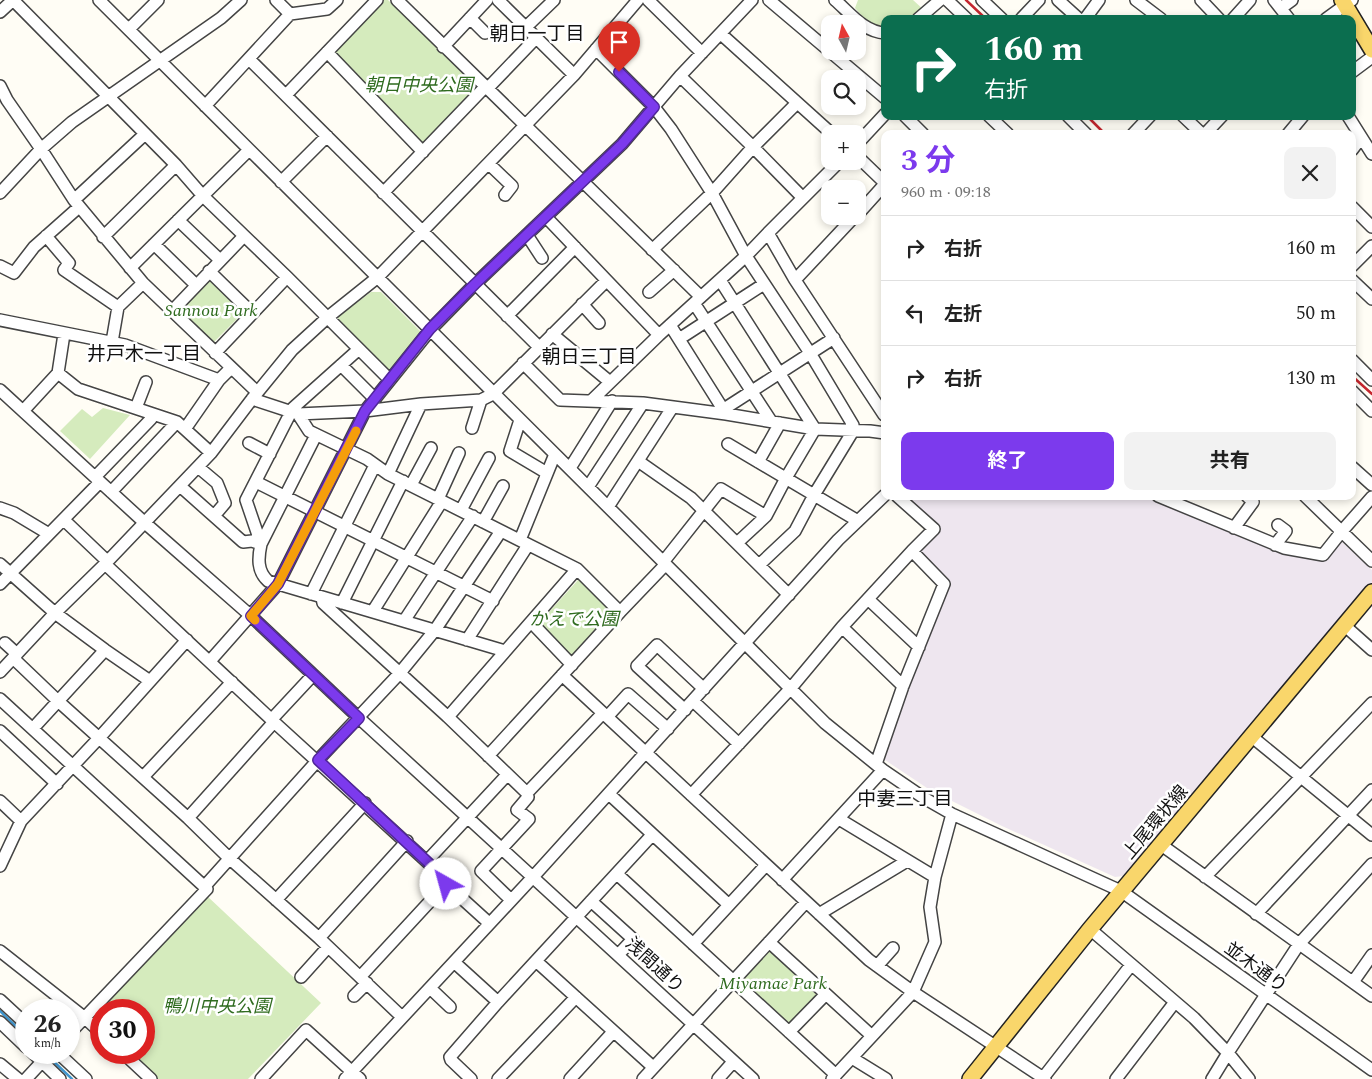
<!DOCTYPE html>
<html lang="ja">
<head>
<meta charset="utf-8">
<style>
	body { margin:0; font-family:Spectral,"Noto Sans JP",serif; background:#f2f2f2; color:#222; height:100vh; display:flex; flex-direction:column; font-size:19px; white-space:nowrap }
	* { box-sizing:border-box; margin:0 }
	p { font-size:16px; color:#767676 }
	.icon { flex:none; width:28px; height:28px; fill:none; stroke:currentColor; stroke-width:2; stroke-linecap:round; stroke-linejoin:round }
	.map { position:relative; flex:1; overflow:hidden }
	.panel { position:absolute; left:881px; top:130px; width:475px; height:370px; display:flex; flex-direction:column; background:#fff; border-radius:10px; box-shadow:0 2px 8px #0003 }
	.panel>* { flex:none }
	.hud { position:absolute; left:881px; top:15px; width:475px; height:105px; border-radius:10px; box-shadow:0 2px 8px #0003; background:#0b6e4f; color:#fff; overflow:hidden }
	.needle { width:32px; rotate:352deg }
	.buttons { position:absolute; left:821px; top:15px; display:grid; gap:10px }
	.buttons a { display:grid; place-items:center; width:45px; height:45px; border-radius:10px; background:#fff; box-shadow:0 2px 8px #0003; font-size:25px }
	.speed { position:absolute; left:15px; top:999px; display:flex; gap:10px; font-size:25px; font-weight:700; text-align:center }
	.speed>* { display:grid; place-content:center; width:65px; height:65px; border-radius:50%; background:#fff; box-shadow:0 2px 8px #0003; line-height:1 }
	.speed small { font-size:12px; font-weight:400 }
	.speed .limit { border:8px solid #d22; background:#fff; color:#111 }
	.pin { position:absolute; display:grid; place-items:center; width:42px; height:42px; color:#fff; margin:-51px -21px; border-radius:50% 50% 50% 0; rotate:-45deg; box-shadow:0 0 5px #0007 }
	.pin .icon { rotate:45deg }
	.me { position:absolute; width:55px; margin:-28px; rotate:322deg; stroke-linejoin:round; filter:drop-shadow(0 0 4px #0008) }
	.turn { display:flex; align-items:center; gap:18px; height:105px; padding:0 20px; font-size:22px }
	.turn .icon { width:65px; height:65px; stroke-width:2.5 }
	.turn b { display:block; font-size:35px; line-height:42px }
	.round { display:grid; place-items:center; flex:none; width:52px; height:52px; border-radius:10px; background:#f2f2f2 }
	.head { display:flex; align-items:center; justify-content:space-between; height:85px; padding:0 20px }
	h1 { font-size:30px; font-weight:700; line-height:38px; color:#7c3aed }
	.cta { display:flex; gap:10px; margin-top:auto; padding:10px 20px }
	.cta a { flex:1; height:58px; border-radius:10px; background:#7c3aed; color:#fff; font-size:20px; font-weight:700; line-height:58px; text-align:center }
	.cta a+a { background:#f2f2f2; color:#222 }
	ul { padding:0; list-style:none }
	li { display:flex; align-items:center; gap:15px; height:65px; padding:0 20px; border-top:1px solid #e0e0e0 }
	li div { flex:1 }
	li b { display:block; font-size:19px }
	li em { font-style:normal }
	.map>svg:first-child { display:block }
	.industrial { fill:#eee6ef }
	.green { fill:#d5ebbd }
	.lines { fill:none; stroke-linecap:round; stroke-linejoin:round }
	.stream { stroke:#3f96cf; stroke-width:2.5 }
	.minor-casing { stroke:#444; stroke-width:14 }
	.major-casing { stroke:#222; stroke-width:18 }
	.minor { stroke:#fff; stroke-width:11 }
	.major { stroke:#f9d66b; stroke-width:15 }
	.rail { stroke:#c4262e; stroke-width:2.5 }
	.route-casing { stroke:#51269a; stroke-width:12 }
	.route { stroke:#7c3aed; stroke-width:9 }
	.slow { stroke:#f59e0b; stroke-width:9 }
	.labels { text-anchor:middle; stroke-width:5; stroke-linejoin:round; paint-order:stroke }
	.park-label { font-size:18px; font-style:italic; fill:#2f6b1f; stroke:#fff }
	.street-label { font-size:18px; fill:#111; stroke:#fff }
	.neighbourhood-label { font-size:19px; fill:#111; stroke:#fff }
</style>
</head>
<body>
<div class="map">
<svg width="1372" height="1079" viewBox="0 0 1372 1079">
	<rect width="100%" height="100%" fill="#fffdf5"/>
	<path class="industrial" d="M 904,496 L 1151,496 L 1286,552 L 1324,558 L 1338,541 L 1341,541 L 1372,570 L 1372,582 L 1123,876 L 1115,877 L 1002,826 L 930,790 L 885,760 L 883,754 L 901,698 L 947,589 L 922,555 L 921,551 L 940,530 Z"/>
	<path class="green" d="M 382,0 L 388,0 L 476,86 L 477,91 L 426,144 L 422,144 L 332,51 Z
		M 858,0 L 913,0 L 925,11 L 913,19 L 885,19 L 885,27 C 869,26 865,19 855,8 Z
		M 210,275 L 245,311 L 211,345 L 177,308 Z
		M 371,292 L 381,292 L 421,332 L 422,336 L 392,372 L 388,373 L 338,322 L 338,317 Z
		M 103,408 L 130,415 L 90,459 L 60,431 L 82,409 L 92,417 Z
		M 579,579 L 612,611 L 571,656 L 538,624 Z
		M 206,895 L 321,1003 L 248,1079 L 155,1079 L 126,1053 L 144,1052 L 144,1010 L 101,1010 L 101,1029 L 89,1018 Z
		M 770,950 L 819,997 L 790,1027 L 741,982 Z"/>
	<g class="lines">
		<path class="stream" d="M 0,1011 L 26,1036
			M 51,1059 L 72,1079"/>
		<g class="minor-casing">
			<path id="minor" d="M 13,0 L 176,165 L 203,196 L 287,277 L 390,380
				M 99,0 L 825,723 L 883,770 L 924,798 L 952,814 L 1121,891 L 1372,1070
				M 397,0 L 701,297
				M 498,0 L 574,75
				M 648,0 L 702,53
				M 769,0 L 885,98
				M 835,0 C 850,13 864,32 885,33
				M 947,0 L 967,19
				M 982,0 L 1002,19
				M 1058,0 L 1079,19
				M 1136,0 L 1161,19
				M 1201,0 L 1219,19
				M 1274,0 L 1289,19
				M 1281,8 L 1292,0
				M 0,12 L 13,0
				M 290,14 L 327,9 L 337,0
				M 470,18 L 485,33
				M 918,19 L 940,0
				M 1021,19 L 1039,0
				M 1085,19 L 1099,0
				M 1233,19 L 1250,0
				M 1326,19 L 1352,0
				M 526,27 L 554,0
				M 129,29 L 158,0
				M 721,34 L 832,134
				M 443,47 L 487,0
				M 596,49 L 654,107 L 671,129 L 712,193 L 746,256 L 810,353 L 853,425 L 853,431 L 814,495 L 795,531 L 759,565
				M 327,52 L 423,152
				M 249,59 L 539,347
				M 1352,72 L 1372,57
				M 680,76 L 753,147 L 803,198
				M 0,86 L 7,100 L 41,149 L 74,200 L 143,283 L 257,392
				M 487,89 L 536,38
				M 286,95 L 377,0
				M 205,106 L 290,14 L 276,0
				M 905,116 L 923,134
				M 989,116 L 1008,134
				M 1068,116 L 1086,134
				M 1183,116 L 1202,134
				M 1348,116 L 1372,154
				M 1133,134 L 1150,116
				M 1205,134 L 1222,116
				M 1288,134 L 1303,116
				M 858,143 L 885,114
				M 1352,150 L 1361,138
				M 858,157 L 885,183
				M 489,164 L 512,186 L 505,195
				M 281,182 L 327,136
				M 0,193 L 41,149 L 72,122 L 221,18 L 241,0
				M 383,193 L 485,87
				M 74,200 L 145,134
				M 1352,207 L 1372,227
				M 858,214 L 885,184
				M 546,217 L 659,335
				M 178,220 L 220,260
				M 768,233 L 795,280 L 884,415
				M 527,235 L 542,258
				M 46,236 L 69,263 L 64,270 L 118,307
				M 103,237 L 176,165
				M 154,244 L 196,285
				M 652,250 L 712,193 L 753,147 L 797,103
				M 0,266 L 14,273 L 34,247 L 79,207
				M 1352,266 L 1372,246
				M 130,268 L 249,150
				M 209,271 L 252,313
				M 795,280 L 855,216
				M 1352,280 L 1372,299
				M 649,292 L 674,270
				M 694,303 L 771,421
				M 582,304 L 599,323
				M 172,311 L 244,236
				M 507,316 L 575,247
				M 0,320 L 125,345 L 219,380
				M 670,325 L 726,414
				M 552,334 L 610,382
				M 679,339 L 764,284
				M 112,342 L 118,307 L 143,283
				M 215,353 L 287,277
				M 1352,360 L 1372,380
				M 523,363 L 560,400 L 643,403 L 726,414 L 815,429 L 870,431 L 885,433
				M 341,365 L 375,399
				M 58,373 L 64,334
				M 0,390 L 145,523 L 251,616 L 359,718 L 753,1079
				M 1352,391 L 1372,411
				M 252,399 L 298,414 L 365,411 L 421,404 L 481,400 L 493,394 L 606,281
				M 592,400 L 659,335 L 746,256 L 768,233 L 840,161
				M 136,408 L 146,382
				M 724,409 L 834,338
				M 23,411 L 58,373 L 78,389 L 177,422 L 211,453
				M 298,414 L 309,431 L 367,459 L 388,474 L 577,569 L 620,612
				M 520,420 L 510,451 L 547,473
				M 472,428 L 481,400
				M 185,429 L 219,380 L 231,368
				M 316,435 L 261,544 C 258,558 257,571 268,581 L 505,651
				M 249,443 L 270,454
				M 728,444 L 858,521
				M 638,461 L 691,498 L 789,595
				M 758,462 L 780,423
				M 198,467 L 217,483 L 225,503 L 214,516
				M 1352,467 L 1372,485
				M 570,468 L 612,401
				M 388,474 L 421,404
				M 95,477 L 151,419 L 152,414
				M 256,482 L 493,601
				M 411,485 L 431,448
				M 180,486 L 243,542 L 252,541 L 261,544
				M 588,487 L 643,403
				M 111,492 L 177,422
				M 1158,496 L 1284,548 L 1323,555 L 1342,531 L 1372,497
				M 1305,496 L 1372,561
				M 438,499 L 459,453
				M 608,507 L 672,408
				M 0,508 L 14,513 L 49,534
				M 461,510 L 489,458
				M 64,520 L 107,561
				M 483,522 L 503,486
				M 1234,528 L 1253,502 L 1247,496
				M 520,540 L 555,454
				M 737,543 L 766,516
				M 261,544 L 246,500 L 293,408 L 359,349
				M 1275,545 L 1286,531 L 1278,525
				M 664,561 L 721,489 L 766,516 L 786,478 L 815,429 L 720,280
				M 0,564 L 55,613 L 105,650 L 150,681
				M 105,564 L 274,722 L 447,880 L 446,884 L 360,977
				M 0,584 L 100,482
				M 311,594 L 375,465
				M 322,598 L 323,603 L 448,717 L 527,793 L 603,713
				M 868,599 L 919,647
				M 342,603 L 403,481
				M 373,611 L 442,501
				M 404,621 L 473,516
				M 531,622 L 572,665
				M 1344,625 L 1372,650
				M 842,627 L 903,686
				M 467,640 L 528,545
				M 5,643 L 17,654
				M 13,658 L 58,701 L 188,818 L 229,858 L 319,938 L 402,1017
				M 210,661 L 278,584 L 365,411 L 431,329 L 475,284 L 622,144 L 680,76 L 752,0
				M 0,672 L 55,613 L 105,564 L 211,453 L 252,399 L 292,350 L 328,317 L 378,277 L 574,75 L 638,0
				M 562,675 L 869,960 L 913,992 L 1045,1079
				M 0,699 L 207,889 L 69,1034
				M 693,701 L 739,744
				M 685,710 L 637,666 L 657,645 L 704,689
				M 448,717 L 577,569
				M 607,717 L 628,694 L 668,729
				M 272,719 L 313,675
				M 37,724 L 105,650
				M 0,731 L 57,784
				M 1251,736 L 1372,835
				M 488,756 L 620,612 L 666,564
				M 876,764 L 903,686 L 944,584 L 912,551 L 934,529 L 897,496
				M 143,777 L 232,682
				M 609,794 L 729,905
				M 691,795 L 791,688 L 842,627 L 912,551
				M 0,801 L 21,821
				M 188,818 L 274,722
				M 839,819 L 935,877
				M 1160,844 L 1372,996
				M 427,861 L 507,775
				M 0,866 L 21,821 L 99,738 L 187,640
				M 617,874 L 836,1075
				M 1205,877 L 1372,703
				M 782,880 L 883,770
				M 446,884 L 489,923
				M 204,887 L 318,760 L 399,674 L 435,630 L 501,531
				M 276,900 L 365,803
				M 511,900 L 481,871 L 529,819 L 517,810 L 528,797 L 527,793
				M 591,901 L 633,939 L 618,955
				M 819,914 L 907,861
				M 1256,914 L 1372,790
				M 1090,929 L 1194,1018 L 1228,1053 L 1249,1079
				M 319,938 L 407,841
				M 769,942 L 872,1036
				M 693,944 L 766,865
				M 0,951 L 85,1018 L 101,1033
				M 536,961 L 653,1067
				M 454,962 L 498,1002
				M 877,966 L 893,948
				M 301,977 L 328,947
				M 1353,982 L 1372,955
				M 430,988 L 450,1007
				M 354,996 L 367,983
				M 0,1000 L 26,1024
				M 0,1022 L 26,1047
				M 789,1032 L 826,994
				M 32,1052 L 60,1079
				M 57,1052 L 86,1079
				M 122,1052 L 151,1079
				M 852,1058 L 886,1079
				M 0,1064 L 18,1079
				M 1043,1078 L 1131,965
				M 26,1079 L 51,1052
				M 261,1079 L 306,1030 L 360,1079
				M 345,1079 L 533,877 L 838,540 L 885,495
				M 471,1079 L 451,1060 L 450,1057 L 498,1002 L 652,835
				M 498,1079 L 576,997
				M 570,1079 L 613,1032
				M 643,1079 L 806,902
				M 718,1079 L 733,1062
				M 832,1079 L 913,992 L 935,942 L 930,907 L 935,877 L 952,814
				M 1116,1079 L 1175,1002
				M 1212,1079 L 1231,1048 L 1299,944 L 1372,864"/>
		</g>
		<g class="major-casing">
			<path id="major" d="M 1342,0 L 1372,50
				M 970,1079 L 1090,929 L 1372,592"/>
		</g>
		<use href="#minor" class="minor"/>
		<use href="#major" class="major"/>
		<path class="rail" d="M 966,0 L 986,19
			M 1087,116 L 1105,134
			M 1352,376 L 1372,394"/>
	</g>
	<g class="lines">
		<g class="route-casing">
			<path id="route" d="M 446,884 L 447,880 L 318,760 L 359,718 L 251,616 L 278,584 L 365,411 L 430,329 L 475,284 L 622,144 L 654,107 L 619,72"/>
		</g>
		<use href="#route" class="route"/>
		<path class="slow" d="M 255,620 L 251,616 L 278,584 L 356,431"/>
	</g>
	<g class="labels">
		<g class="park-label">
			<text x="419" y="91">朝日中央公園</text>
			<text x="211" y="316">Sannou Park</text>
			<text x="574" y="625">かえで公園</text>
			<text x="773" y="989">Miyamae Park</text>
			<text x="217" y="1012">鴨川中央公園</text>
		</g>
		<g class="street-label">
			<text transform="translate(1155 822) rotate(-50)" y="6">上尾環状線</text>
			<text transform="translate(655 965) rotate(43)" y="6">浅間通り</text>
			<text transform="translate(1256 967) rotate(36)" y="6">並木通り</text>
		</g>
		<g class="neighbourhood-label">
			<text x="537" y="40">朝日一丁目</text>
			<text x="144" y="360">井戸木一丁目</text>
			<text x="589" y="363">朝日三丁目</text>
			<text x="905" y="805">中妻三丁目</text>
		</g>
	</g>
</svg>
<div class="buttons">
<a><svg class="needle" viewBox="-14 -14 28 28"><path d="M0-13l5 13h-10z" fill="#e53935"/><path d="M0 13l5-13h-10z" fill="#767676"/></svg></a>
<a><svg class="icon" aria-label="search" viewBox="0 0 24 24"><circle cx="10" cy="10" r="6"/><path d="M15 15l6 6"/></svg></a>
<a>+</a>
<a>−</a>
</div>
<div class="speed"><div>26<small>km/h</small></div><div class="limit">30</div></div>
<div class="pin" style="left:619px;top:72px;background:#d93025"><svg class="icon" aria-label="arrive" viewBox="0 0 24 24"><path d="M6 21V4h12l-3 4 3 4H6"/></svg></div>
<svg class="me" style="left:446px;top:884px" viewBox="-20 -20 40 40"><circle r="19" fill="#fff"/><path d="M0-13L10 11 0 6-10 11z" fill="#7c3aed"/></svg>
<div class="hud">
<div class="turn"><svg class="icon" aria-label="right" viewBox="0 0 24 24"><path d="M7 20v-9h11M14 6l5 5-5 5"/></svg><div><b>160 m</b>右折</div></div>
</div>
<section class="panel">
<div class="head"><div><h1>3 分</h1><p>960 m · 09:18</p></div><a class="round"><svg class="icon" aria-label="close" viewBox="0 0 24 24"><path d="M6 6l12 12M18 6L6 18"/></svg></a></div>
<ul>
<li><svg class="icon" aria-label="right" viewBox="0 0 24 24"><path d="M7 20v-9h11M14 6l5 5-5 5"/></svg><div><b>右折</b></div><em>160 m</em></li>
<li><svg class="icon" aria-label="left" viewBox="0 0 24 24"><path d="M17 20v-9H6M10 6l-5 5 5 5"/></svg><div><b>左折</b></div><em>50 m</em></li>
<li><svg class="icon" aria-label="right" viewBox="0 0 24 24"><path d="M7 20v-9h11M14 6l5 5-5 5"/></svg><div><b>右折</b></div><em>130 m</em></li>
</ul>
<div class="cta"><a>終了</a><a>共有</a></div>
</section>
</div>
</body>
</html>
